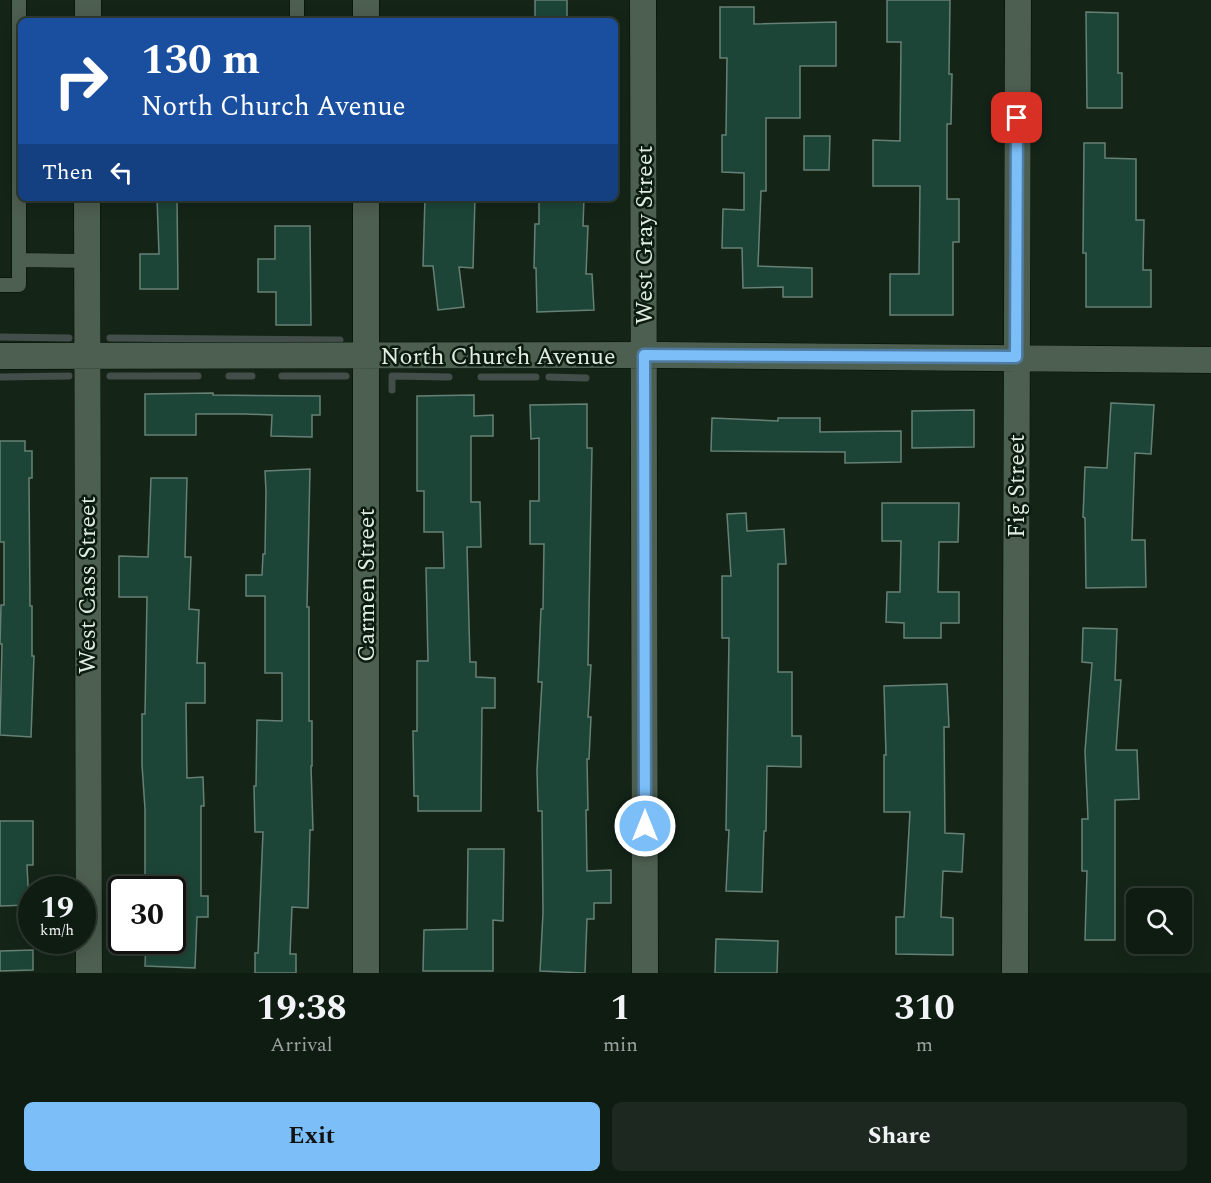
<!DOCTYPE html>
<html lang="en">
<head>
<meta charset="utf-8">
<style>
	body { margin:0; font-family:Spectral,serif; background:#1d2920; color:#f1f3f6; height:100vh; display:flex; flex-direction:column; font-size:22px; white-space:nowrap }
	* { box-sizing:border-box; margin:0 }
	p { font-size:20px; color:#9ba19f }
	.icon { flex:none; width:33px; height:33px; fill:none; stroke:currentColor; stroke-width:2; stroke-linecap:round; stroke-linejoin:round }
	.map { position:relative; height:973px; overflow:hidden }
	.panel { display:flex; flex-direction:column; background:#0f1c12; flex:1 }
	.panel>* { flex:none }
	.hud { position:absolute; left:18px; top:18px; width:600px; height:183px; border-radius:9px; box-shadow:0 3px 15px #0003,0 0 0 2px #2f3a32; background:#1a4fa0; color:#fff; overflow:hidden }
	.buttons { position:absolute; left:1126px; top:888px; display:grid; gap:12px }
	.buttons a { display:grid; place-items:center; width:66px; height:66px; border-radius:9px; background:#0f1c12; box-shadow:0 3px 15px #0003,0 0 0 2px #2f3a32; font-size:30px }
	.speed { position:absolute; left:18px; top:876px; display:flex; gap:12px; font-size:30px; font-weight:700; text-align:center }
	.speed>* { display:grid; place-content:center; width:78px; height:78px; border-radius:50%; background:#0f1c12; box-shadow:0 3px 15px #0003,0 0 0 2px #2f3a32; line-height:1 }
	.speed small { font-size:15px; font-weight:400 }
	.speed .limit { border:3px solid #111; border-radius:9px; background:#fff; color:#111 }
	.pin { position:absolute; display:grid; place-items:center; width:51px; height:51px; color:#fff; margin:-26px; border-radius:12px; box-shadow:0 3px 9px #0006 }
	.me { position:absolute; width:66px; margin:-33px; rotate:0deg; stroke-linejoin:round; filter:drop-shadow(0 0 4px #0008) }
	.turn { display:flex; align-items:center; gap:21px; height:126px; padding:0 24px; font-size:27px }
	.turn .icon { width:78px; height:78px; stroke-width:2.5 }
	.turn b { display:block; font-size:42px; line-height:51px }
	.then { display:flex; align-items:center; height:57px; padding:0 24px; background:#0003; gap:12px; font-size:22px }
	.eta { display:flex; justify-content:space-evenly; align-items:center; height:102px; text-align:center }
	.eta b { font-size:36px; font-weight:700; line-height:42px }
	.action { display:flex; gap:12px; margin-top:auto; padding:12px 24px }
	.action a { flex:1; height:69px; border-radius:9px; background:#7bbef8; color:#111; font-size:24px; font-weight:700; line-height:69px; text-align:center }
	.action a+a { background:#1d2920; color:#f1f3f6 }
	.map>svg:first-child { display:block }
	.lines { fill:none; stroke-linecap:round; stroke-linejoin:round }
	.stream { stroke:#434d49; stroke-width:7 }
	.building { fill:#1c4538; stroke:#678076; stroke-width:1.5 }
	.service-casing { stroke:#010e04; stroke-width:15 }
	.minor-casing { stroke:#010e04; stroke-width:27 }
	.service { stroke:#4d5f51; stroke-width:14 }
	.minor { stroke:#4d5f51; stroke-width:26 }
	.route-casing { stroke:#507ca1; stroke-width:15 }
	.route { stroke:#7bbef8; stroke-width:10 }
	.labels { text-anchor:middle; stroke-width:5; stroke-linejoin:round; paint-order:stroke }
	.street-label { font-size:24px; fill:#e0ebe2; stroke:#0b1b0f }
</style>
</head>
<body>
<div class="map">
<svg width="1211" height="973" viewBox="0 0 1211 973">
	<rect width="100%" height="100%" fill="#142518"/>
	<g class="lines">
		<path class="stream" d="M 0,337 L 69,338
			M 110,338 L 340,340
			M 110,376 L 198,376
			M 229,376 L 252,376
			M 282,376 L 346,376
			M 0,377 L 69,376
			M 481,377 L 536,377
			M 549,377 L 586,378
			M 392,390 L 392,376 L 449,377"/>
	</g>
	<path class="building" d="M 535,0 L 567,0 L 567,21 L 535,21 Z
		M 887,0 L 950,0 L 949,74 L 952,74 L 951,124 L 947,124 L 947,199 L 959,199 L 959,242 L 953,242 L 953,315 L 890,315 L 890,274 L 919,274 L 920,186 L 873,186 L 873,140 L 900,141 L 901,42 L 887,42 Z
		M 720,7 L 754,7 L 754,24 L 836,22 L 836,66 L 800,66 L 800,118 L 766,118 L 766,191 L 761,191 L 758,266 L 812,268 L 812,297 L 783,297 L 783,287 L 743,288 L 742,248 L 722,248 L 723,209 L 744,210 L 744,173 L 722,172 L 722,135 L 726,135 L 727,58 L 720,58 Z
		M 1086,12 L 1118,13 L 1118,73 L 1122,73 L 1122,108 L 1087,108 Z
		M 804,136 L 830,136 L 829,170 L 804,170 Z
		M 1084,143 L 1105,143 L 1105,158 L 1136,159 L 1136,220 L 1144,220 L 1143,270 L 1151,270 L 1151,307 L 1086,307 L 1086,253 L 1083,253 Z
		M 157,198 L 177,198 L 178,289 L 140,289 L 140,254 L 159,254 Z
		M 425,198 L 475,198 L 473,268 L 459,267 L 464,307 L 438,310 L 433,266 L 423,266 Z
		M 539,198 L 584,198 L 583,226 L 588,226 L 586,274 L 592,274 L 594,310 L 537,312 L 536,268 L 534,268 L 535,224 L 539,224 Z
		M 275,226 L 310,226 L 311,325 L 276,325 L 276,292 L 258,292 L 258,259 L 275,259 Z
		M 213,393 L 213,395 L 320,396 L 320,415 L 312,415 L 312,437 L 271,436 L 272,415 L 246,414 L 196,414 L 196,435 L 145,435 L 145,394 Z
		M 474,395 L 474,416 L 493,415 L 493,436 L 471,436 L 471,502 L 480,502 L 481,547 L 467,547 L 470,662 L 476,662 L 476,677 L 495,678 L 495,708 L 482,708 L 481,811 L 418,811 L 418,796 L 414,796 L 413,731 L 417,731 L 417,661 L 428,661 L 426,568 L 444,568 L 443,532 L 424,532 L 424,491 L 417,491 L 417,396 Z
		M 1111,403 L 1154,405 L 1151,454 L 1135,453 L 1132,540 L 1145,540 L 1146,587 L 1086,588 L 1085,518 L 1083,517 L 1085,467 L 1107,468 Z
		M 587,404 L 587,448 L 592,448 L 588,665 L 591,665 L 588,717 L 591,717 L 589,759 L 587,759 L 588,810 L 586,810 L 587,871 L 611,870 L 611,903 L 594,903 L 594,919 L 587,919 L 585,973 L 540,971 L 543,913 L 542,811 L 538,811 L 537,770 L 542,682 L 538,682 L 541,609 L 543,609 L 544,544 L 530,544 L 530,501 L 539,501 L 539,438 L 531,439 L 530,405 Z
		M 974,410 L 974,447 L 912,448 L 912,411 Z
		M 712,418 L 778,421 L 778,418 L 820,418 L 820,432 L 901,431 L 901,462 L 845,463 L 845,452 L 711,451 Z
		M 0,441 L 25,441 L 25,451 L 32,451 L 32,478 L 29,478 L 30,606 L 32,606 L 32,656 L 34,656 L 31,737 L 0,735 L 2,644 L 0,644 L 1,605 L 4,605 L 4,542 L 0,542 Z
		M 310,469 L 307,607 L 309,607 L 309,721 L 312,721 L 312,766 L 311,766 L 313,830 L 310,830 L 308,908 L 292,907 L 290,954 L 296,954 L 296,973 L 255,973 L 255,953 L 258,953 L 263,832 L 255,832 L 254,786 L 256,786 L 257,720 L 282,721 L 282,673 L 265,673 L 265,596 L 246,596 L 246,575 L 262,575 L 263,554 L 265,554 L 266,492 L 265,471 Z
		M 151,478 L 187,478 L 185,557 L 191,557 L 189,609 L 199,610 L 197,663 L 205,663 L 205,703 L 186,703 L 187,778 L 203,777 L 204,806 L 201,806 L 201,896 L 208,896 L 208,917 L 197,917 L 195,968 L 145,966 L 146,940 L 172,940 L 172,890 L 145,890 L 145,809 L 142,765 L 142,714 L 145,714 L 147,597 L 119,597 L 119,556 L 148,557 Z
		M 882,503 L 959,503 L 958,542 L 939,542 L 938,592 L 959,592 L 959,623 L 941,623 L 941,638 L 904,638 L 904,623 L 886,622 L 887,592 L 900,592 L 901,541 L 882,541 Z
		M 746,513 L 747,531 L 784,529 L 786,564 L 778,564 L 778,672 L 792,672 L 792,736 L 801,736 L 801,767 L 767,766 L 766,831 L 764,831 L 762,892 L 726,891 L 729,830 L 726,830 L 729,638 L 722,638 L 722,576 L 731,576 L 727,514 Z
		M 1083,628 L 1117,629 L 1115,680 L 1121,680 L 1116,750 L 1137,750 L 1139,799 L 1115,800 L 1115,940 L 1085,940 L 1087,871 L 1082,871 L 1082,819 L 1088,819 L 1085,751 L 1092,663 L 1082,662 Z
		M 947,684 L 949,727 L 944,727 L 945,833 L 964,834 L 962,872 L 943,871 L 941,917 L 953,918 L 953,955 L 896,954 L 896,917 L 904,917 L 910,812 L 884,812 L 884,755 L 886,755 L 884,686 Z
		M 0,821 L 33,821 L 33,865 L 27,865 L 29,905 L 0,906 Z
		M 468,849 L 504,849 L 503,921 L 493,920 L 493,971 L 423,971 L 424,930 L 467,929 Z
		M 716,939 L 778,941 L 777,973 L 715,973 Z
		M 33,950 L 33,970 L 0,971 L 0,951 Z"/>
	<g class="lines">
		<g class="service-casing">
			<path id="service" d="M 297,0 L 297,21
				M 19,260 L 87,261
				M 0,285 L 19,285 L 19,0"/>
		</g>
		<g class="minor-casing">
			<path id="minor" d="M 88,0 L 88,21
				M 366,0 L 366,21
				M 643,0 L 645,973
				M 87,198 L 89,973
				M 366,198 L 366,973
				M 0,356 L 663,355 L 1211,360
				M 1015,973 L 1018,0"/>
		</g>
		<use href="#service" class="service"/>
		<use href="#minor" class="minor"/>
	</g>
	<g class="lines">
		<g class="route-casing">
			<path id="route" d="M 645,826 L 644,355 L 1016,357 L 1017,118"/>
		</g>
		<use href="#route" class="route"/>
	</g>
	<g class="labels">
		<g class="street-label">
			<text transform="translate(644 235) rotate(-90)" y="8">West Gray Street</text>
			<text x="498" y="364">North Church Avenue</text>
			<text transform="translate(1016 486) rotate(-90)" y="8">Fig Street</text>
			<text transform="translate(87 585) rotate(-90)" y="8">West Cass Street</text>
			<text transform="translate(366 585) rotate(-90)" y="8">Carmen Street</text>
		</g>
	</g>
</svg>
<div class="buttons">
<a><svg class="icon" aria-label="search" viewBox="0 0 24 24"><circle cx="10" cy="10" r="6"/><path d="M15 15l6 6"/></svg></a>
</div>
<div class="speed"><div>19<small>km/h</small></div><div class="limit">30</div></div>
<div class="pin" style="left:1017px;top:118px;background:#d93025"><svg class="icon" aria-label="arrive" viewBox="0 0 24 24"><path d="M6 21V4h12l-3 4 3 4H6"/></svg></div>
<svg class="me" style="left:645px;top:826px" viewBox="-20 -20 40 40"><circle r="17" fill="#7bbef8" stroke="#fff" stroke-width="3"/><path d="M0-11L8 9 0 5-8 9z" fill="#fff"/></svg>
<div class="hud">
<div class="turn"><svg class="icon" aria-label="right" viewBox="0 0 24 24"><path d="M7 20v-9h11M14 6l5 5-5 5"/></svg><div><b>130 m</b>North Church Avenue</div></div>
<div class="then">Then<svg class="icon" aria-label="left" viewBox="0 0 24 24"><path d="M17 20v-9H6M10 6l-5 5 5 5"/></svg></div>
</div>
</div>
<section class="panel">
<div class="eta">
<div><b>19:38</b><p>Arrival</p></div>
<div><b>1</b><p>min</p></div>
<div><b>310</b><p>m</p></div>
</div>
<div class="action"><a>Exit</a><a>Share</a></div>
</section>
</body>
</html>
